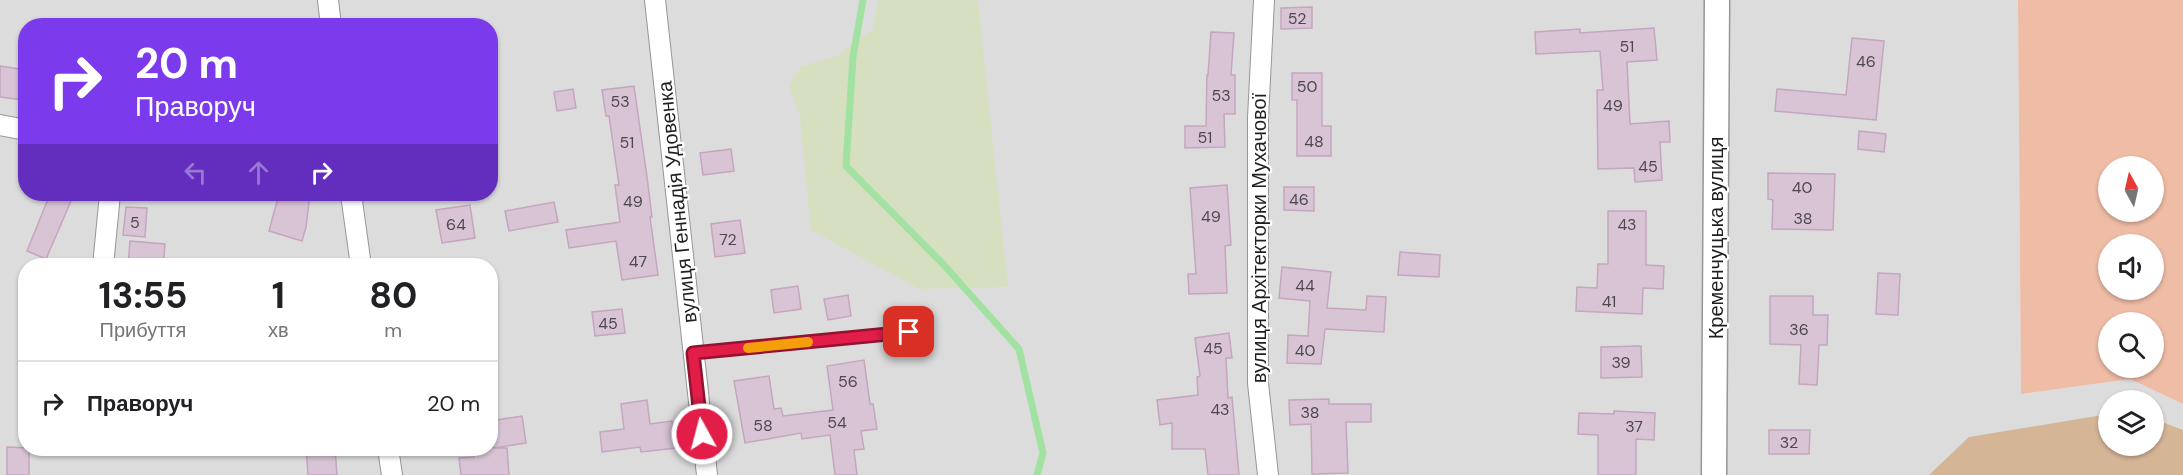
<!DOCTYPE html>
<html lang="uk">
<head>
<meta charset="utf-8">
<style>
	body { margin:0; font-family:"DM Sans",sans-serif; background:#f6f6f6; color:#202124; height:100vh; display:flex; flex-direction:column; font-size:22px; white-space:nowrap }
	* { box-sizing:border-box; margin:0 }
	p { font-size:20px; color:#757577 }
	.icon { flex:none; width:33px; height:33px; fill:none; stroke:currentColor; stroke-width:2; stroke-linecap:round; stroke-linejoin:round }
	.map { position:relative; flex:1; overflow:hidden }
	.panel { position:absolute; left:18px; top:258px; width:480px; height:198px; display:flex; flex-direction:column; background:#fff; border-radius:24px; box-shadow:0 2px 4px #0004 }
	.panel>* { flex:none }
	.top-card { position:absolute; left:18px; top:18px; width:480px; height:183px; border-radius:24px; box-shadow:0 2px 4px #0004; background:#7c3aed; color:#fff; overflow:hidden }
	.needle { width:39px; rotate:352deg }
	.tools { position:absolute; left:2098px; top:156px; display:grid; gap:12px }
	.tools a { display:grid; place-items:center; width:66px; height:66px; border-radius:50%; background:#fff; box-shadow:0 2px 4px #0004; font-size:30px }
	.pin { position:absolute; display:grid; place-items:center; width:51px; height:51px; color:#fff; margin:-26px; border-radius:12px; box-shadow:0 3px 9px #0006 }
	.me { position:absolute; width:66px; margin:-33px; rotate:353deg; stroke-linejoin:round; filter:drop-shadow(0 0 4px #0008) }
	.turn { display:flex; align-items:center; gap:21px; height:126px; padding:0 18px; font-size:27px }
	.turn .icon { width:78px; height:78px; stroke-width:2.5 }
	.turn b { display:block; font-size:42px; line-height:51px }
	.lanes { display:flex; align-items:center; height:57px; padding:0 18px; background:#0003; justify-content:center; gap:30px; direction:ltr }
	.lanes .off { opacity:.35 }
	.eta { display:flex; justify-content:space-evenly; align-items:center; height:102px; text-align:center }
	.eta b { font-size:36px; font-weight:700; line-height:42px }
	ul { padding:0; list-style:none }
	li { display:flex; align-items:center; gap:18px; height:84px; padding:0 18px; border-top:2px solid #e0e0e0 }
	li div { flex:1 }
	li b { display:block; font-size:22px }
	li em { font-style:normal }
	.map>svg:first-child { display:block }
	.residential { fill:#dddcdd; fill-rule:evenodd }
	.grass { fill:#efbca6; fill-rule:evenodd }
	.forest { fill:#d4b596 }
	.wetland { fill:#d6e0c0 }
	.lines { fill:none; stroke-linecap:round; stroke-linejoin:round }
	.stream { stroke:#a1e2a2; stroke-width:7 }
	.building { fill:#d8c4d4; stroke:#c4a6bd; stroke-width:1.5 }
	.service-casing { stroke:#969696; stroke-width:12 }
	.minor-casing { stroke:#969696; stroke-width:22 }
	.tertiary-casing { stroke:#969696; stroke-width:27 }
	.service { stroke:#fff; stroke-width:9 }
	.minor { stroke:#fff; stroke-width:20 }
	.tertiary { stroke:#fff; stroke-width:24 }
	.route-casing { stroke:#92132f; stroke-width:15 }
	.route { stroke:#e11d48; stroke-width:10 }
	.slow { stroke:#f59e0b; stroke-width:10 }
	.labels { text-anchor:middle; stroke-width:4.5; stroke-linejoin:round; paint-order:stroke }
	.number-label { font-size:16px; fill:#4d484c }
	.street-label { font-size:20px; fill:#1f1f1f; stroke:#fff }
</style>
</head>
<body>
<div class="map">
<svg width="2183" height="475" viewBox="0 0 2183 475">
	<rect width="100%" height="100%" fill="#f1e5eb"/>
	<path class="residential" d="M 0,0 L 2018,0 L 2021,394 L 2130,379 L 2183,404 L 2183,475 L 0,475 ZM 26,26 L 490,26 L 490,194 L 26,194 ZM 26,266 L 490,266 L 490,448 L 26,448 ZM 2109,400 L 2154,400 L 2154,446 L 2109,446 Z"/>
	<path class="grass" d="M 2018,0 L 2183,0 L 2183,404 L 2130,379 L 2021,394 ZM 2109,166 L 2154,166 L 2154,212 L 2109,212 ZM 2109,244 L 2154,244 L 2154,290 L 2109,290 ZM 2109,322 L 2154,322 L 2154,368 L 2109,368 Z"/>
	<path class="forest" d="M 2109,414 L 2109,446 L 2154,446 L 2154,419 L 2183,430 L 2183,475 L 1929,475 L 1969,437 Z"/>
	<path class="wetland" d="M 878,0 L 978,0 L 1008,287 L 919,289 L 811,230 L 800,118 L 789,86 L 801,66 L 835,57 L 873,29 Z"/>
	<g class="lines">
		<path class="stream" d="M 863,0 L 853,57 L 846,166 L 943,264 L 1019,349 L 1043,453 L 1037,475"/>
	</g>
	<path class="building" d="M 1312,7 L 1312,28 L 1281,29 L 1281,8 Z
		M 1654,28 L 1657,60 L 1627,62 L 1630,124 L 1669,121 L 1670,142 L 1660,142 L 1662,180 L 1635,182 L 1634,168 L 1598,169 L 1597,90 L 1603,90 L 1600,51 L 1536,54 L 1535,32 L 1580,29 L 1580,33 Z
		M 1211,32 L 1234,33 L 1231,75 L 1235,75 L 1235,114 L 1224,114 L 1225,147 L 1185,148 L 1185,126 L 1206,126 L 1207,75 L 1208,75 Z
		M 1852,38 L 1884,41 L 1876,120 L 1775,111 L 1777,89 L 1846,95 Z
		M 0,66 L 26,70 L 23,100 L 0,97 Z
		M 1292,73 L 1322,73 L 1322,126 L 1331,126 L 1331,156 L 1297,156 L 1297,100 L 1292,100 Z
		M 634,86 L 647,177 L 652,217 L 650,217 L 658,275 L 622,280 L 616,241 L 569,248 L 566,230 L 620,222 L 615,185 L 619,185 L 609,116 L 606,116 L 602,90 Z
		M 573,89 L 576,108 L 557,111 L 554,92 Z
		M 1859,131 L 1886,134 L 1884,152 L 1858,149 Z
		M 731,149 L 734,171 L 703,175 L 700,153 Z
		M 1768,173 L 1835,174 L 1833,230 L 1772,229 L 1773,200 L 1768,199 Z
		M 1227,185 L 1231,245 L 1225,246 L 1227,293 L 1189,294 L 1188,274 L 1196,274 L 1190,188 Z
		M 1284,187 L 1314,187 L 1314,211 L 1284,210 Z
		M 50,194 L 74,194 L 46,259 L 27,251 Z
		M 279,194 L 310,194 L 306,227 L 302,241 L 269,231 Z
		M 554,202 L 558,222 L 509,231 L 505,211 Z
		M 470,205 L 475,238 L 442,243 L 436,210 Z
		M 126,207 L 147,208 L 145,237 L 123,235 Z
		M 1608,211 L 1646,211 L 1646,265 L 1664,266 L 1663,289 L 1643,288 L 1642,314 L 1576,311 L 1577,287 L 1597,288 L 1598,264 L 1608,264 Z
		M 740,220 L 745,253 L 715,257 L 711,224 Z
		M 130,241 L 165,244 L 163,266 L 128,266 Z
		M 1400,252 L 1440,255 L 1439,277 L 1398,275 Z
		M 1282,267 L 1331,272 L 1327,308 L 1366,310 L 1367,296 L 1386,297 L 1384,332 L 1325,329 L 1321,364 L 1287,363 L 1288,335 L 1308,336 L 1310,301 L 1279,298 Z
		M 1878,273 L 1900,274 L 1898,315 L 1876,314 Z
		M 798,286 L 801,309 L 774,313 L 771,290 Z
		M 848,295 L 851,316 L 828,320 L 824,299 Z
		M 1770,296 L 1813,296 L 1813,315 L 1828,315 L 1827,345 L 1819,345 L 1817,385 L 1799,384 L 1801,345 L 1770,344 Z
		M 622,309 L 625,333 L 595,336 L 592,312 Z
		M 1229,333 L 1232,358 L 1226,358 L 1228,398 L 1232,397 L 1239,475 L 1208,475 L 1205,449 L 1172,449 L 1172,423 L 1160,425 L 1157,400 L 1198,395 L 1197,377 L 1200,376 L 1195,338 Z
		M 1641,346 L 1642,377 L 1601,378 L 1601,347 Z
		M 864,360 L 870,404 L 873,404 L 877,429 L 861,431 L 864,449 L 854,450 L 857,475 L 835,475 L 830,435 L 802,439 L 801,433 L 745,443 L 734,381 L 769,376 L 774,409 L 781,408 L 783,416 L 833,410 L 827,366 Z
		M 1329,399 L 1329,404 L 1371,404 L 1371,422 L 1346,422 L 1348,473 L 1312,474 L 1311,424 L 1290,425 L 1289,400 Z
		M 647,400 L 650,424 L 672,421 L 676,448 L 641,452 L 640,447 L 602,452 L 600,432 L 624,429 L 621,404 Z
		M 1614,411 L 1655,413 L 1654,440 L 1636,439 L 1636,475 L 1598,475 L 1598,435 L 1578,434 L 1579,413 L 1614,414 Z
		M 522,416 L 526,443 L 493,448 L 507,448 L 509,475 L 461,475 L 459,458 L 474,457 L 473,448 L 490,448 L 490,421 Z
		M 1769,430 L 1810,430 L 1809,454 L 1769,454 Z
		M 7,447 L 29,448 L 29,475 L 7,475 Z
		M 306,448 L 335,448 L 337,475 L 308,475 Z"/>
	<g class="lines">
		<g class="service-casing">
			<path id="service" d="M 693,353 L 909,332"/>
		</g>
		<g class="minor-casing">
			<path id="minor" d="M 328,0 L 331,26
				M 655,0 L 707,475
				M 1264,0 L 1258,118 L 1258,383 L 1268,475
				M 0,125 L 26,130
				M 351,194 L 361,266
				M 103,266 L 110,194
				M 388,448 L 392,475"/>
		</g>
		<g class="tertiary-casing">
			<path id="tertiary" d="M 1714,475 L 1717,0"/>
		</g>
		<use href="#service" class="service"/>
		<use href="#minor" class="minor"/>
		<use href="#tertiary" class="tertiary"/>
	</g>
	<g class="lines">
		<g class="route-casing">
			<path id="route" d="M 702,434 L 693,353 L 909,332"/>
		</g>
		<use href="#route" class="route"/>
		<path class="slow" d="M 748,348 L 808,342"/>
	</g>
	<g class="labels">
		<g class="number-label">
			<text x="1297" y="24">52</text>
			<text x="1627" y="52">51</text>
			<text x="1866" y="67">46</text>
			<text x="1307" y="92">50</text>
			<text x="1221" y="101">53</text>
			<text x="620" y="107">53</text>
			<text x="1613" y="111">49</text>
			<text x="1205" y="143">51</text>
			<text x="1314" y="147">48</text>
			<text x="627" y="148">51</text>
			<text x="1648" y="172">45</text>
			<text x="1802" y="193">40</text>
			<text x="1299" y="205">46</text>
			<text x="633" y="207">49</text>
			<text x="1211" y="222">49</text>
			<text x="1803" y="224">38</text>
			<text x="135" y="228">5</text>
			<text x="456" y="230">64</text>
			<text x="1627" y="230">43</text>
			<text x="728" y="245">72</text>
			<text x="638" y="267">47</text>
			<text x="1305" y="291">44</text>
			<text x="1609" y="307">41</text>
			<text x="608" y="329">45</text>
			<text x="1799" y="335">36</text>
			<text x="1213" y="354">45</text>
			<text x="1305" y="356">40</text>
			<text x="1621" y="368">39</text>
			<text x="848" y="387">56</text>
			<text x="1220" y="415">43</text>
			<text x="1310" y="418">38</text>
			<text x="837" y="428">54</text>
			<text x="763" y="431">58</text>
			<text x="1634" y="432">37</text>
			<text x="1789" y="448">32</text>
		</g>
		<g class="street-label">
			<text transform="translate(677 202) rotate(-96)" y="7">вулиця Геннадія Удовенка</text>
			<text transform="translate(1259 238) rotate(-90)" y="7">вулиця Архітекторки Мухачової</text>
			<text transform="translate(1716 238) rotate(-90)" y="7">Кременчуцька вулиця</text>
		</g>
	</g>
</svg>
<div class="tools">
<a><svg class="needle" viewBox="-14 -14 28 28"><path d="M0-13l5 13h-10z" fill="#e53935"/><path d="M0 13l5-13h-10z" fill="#757577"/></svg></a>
<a><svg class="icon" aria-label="sound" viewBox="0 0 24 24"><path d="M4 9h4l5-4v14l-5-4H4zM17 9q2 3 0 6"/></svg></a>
<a><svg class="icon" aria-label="search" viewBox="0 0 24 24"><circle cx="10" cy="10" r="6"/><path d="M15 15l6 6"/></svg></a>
<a><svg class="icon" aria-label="layers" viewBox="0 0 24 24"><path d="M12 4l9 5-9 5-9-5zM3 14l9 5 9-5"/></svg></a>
</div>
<div class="pin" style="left:909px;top:332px;background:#d93025"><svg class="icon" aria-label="arrive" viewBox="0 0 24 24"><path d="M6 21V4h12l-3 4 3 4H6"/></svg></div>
<svg class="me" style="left:702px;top:434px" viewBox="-20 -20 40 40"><circle r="17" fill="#e11d48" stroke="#fff" stroke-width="3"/><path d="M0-11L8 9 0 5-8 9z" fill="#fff"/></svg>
<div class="top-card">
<div class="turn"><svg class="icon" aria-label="right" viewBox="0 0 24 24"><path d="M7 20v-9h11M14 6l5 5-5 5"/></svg><div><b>20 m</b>Праворуч</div></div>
<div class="lanes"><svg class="icon off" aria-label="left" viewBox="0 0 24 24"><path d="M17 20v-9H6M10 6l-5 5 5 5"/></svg><svg class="icon off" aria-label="ahead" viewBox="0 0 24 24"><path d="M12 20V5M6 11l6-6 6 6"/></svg><svg class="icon" aria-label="right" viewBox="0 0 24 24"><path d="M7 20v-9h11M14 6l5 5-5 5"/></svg></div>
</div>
<section class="panel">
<div class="eta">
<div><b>13:55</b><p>Прибуття</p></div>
<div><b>1</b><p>хв</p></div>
<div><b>80</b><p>m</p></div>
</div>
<ul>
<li><svg class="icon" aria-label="right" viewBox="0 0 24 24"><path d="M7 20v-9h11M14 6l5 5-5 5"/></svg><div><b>Праворуч</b></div><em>20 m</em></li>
</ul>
</section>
</div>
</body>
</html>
